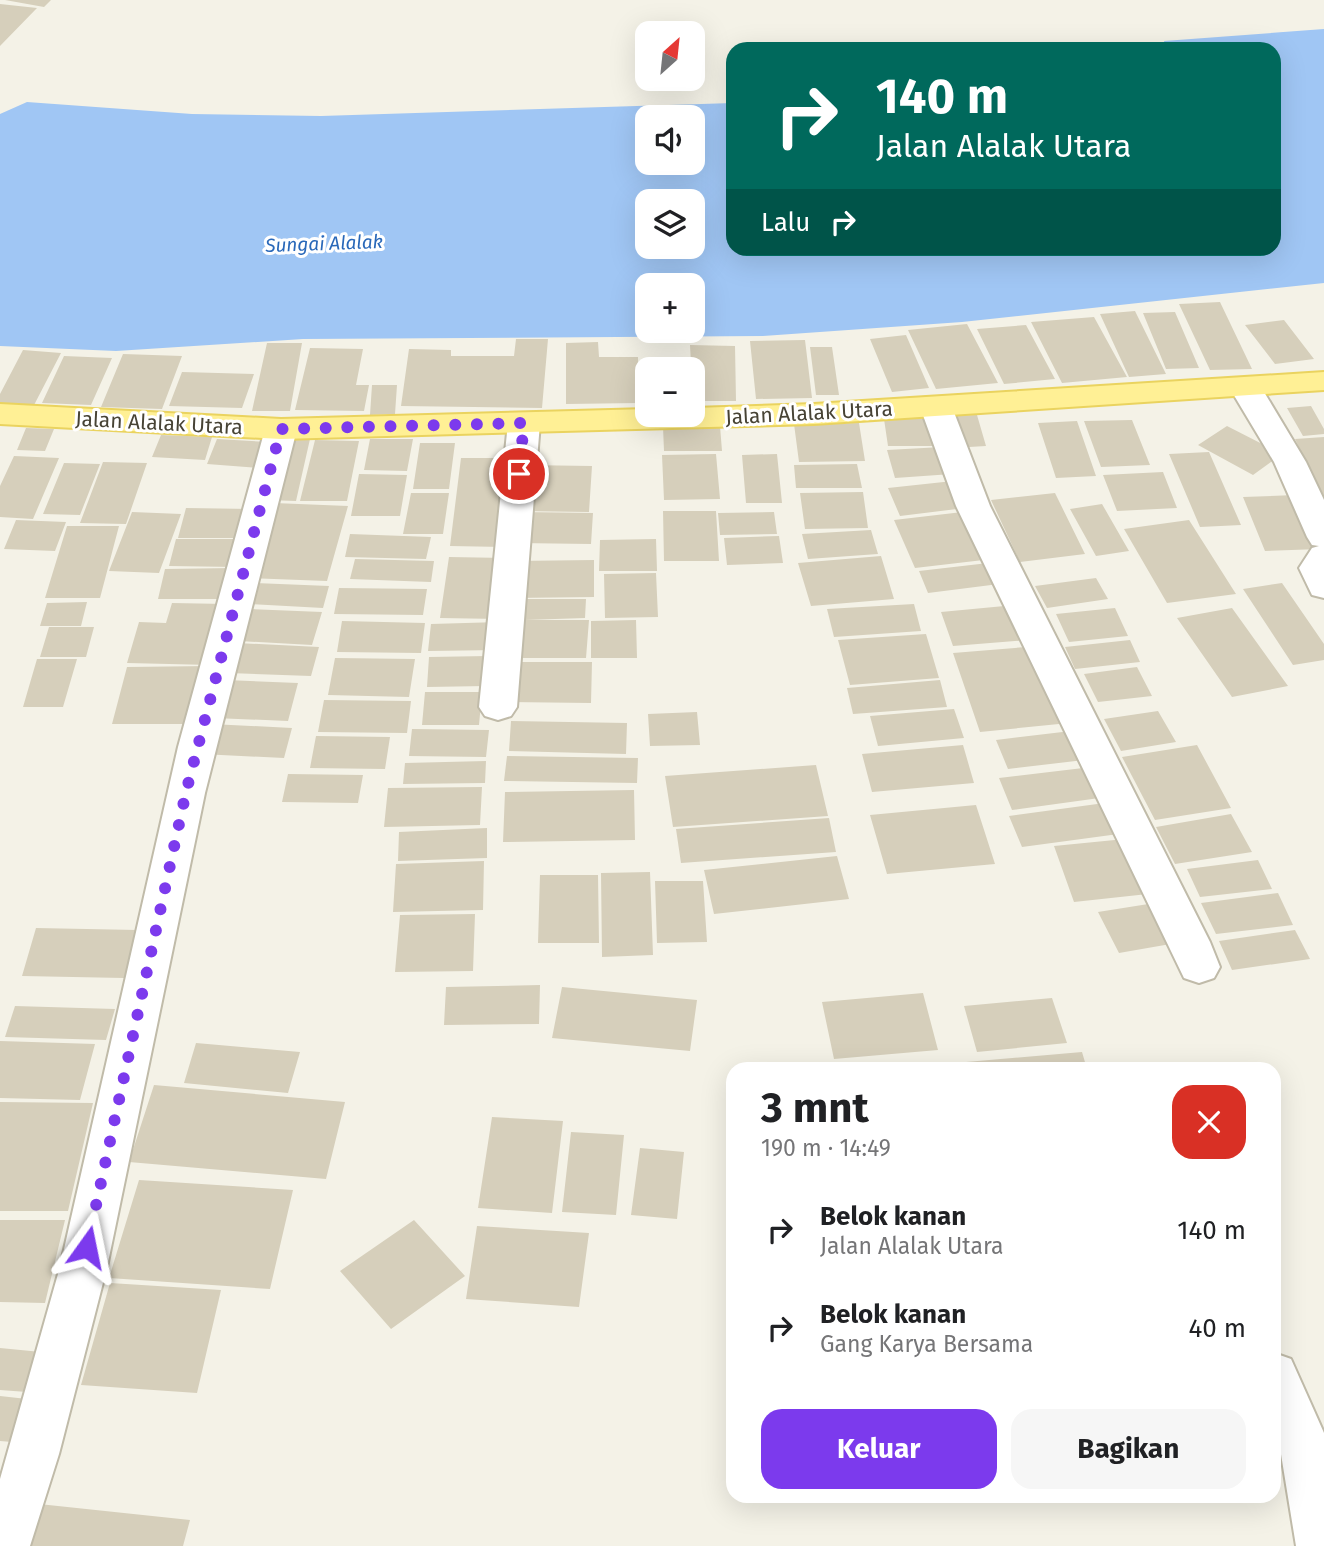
<!DOCTYPE html>
<html lang="id">
<head>
<meta charset="utf-8">
<style>
	body { margin:0; font-family:"Fira Sans",sans-serif; background:#f6f6f6; color:#202124; height:100vh; display:flex; flex-direction:column; font-size:26px; white-space:nowrap }
	* { box-sizing:border-box; margin:0 }
	p { font-size:23px; color:#757577 }
	.icon { flex:none; width:38px; height:38px; fill:none; stroke:currentColor; stroke-width:2; stroke-linecap:round; stroke-linejoin:round }
	.map { position:relative; flex:1; overflow:hidden }
	.details { position:absolute; left:726px; top:1062px; width:555px; height:441px; display:flex; flex-direction:column; background:#fff; border-radius:21px; box-shadow:0 7px 28px #0002 }
	.details>* { flex:none }
	.banner { position:absolute; left:726px; top:42px; width:555px; height:214px; border-radius:21px; box-shadow:0 7px 28px #0002; background:#00695c; color:#fff; overflow:hidden }
	.needle { width:46px; rotate:27deg }
	.tools { position:absolute; left:635px; top:21px; display:grid; gap:14px }
	.tools a { display:grid; place-items:center; width:70px; height:70px; border-radius:14px; background:#fff; box-shadow:0 7px 28px #0002; font-size:35px }
	.pin { position:absolute; display:grid; place-items:center; width:60px; height:60px; color:#fff; margin:-30px; border:4px solid #fff; border-radius:50%; box-shadow:0 2px 7px #0007 }
	.me { position:absolute; width:77px; margin:-38px; rotate:12deg; stroke-linejoin:round; filter:drop-shadow(0 0 5px #0008) }
	.turn { display:flex; align-items:center; gap:24px; height:147px; padding:0 35px; font-size:32px }
	.turn .icon { width:91px; height:91px; stroke-width:2.5 }
	.turn b { display:block; font-size:49px; line-height:60px }
	.then { display:flex; align-items:center; height:66px; padding:0 35px; background:#0003; gap:14px; font-size:26px }
	.round { display:grid; place-items:center; flex:none; width:74px; height:74px; border-radius:21px; background:#f6f6f6 }
	.head { display:flex; align-items:center; justify-content:space-between; height:119px; padding:0 35px }
	h1 { font-size:42px; font-weight:700; line-height:52px }
	.cta { display:flex; gap:14px; margin-top:auto; padding:14px 35px }
	.cta a { flex:1; height:80px; border-radius:21px; background:#7c3aed; color:#fff; font-size:28px; font-weight:700; line-height:80px; text-align:center }
	.cta a+a { background:#f6f6f6; color:#202124 }
	ul { padding:0; list-style:none }
	li { display:flex; align-items:center; gap:21px; height:98px; padding:0 35px }
	li div { flex:1 }
	li b { display:block; font-size:26px }
	li em { font-style:normal }
	.map>svg:first-child { display:block }
	.water { fill:#a0c6f4; fill-rule:evenodd }
	.building { fill:#d6cfbb }
	.lines { fill:none; stroke-linecap:round; stroke-linejoin:round }
	.minor-casing { stroke:#c0bba9; stroke-width:4 }
	.primary-casing { stroke:#ead35f; stroke-width:4 }
	.minor { fill:#fff; fill-rule:evenodd }
	.primary { fill:#fff095; fill-rule:evenodd }
	.route { stroke:#7c3aed; stroke-width:12; stroke-dasharray:0 21.6 }
	.labels { text-anchor:middle; stroke-width:6; stroke-linejoin:round; paint-order:stroke }
	.far-water-label { font-size:19px; font-style:italic; fill:#2968b9; stroke:#fff }
	.street-label { font-size:21px; fill:#474335; stroke:#fff }
</style>
</head>
<body>
<div class="map">
<svg width="1324" height="1546" viewBox="0 0 1324 1546">
	<rect width="100%" height="100%" fill="#f4f2e7"/>
	<path class="water" d="M 1324,29 L 1324,283 L 962,322 L 763,336 L 303,339 L 116,351 L 0,346 L 0,114 L 27,102 L 192,114 L 321,116 L 733,103 L 733,248 L 1274,248 L 1274,49 L 1166,49 L 1164,41 ZM 648,117 L 693,117 L 693,163 L 648,163 ZM 648,201 L 693,201 L 693,247 L 648,247 ZM 648,285 L 693,285 L 693,331 L 648,331 Z"/>
	<path class="building" d="M 5,0 L 51,0 L 44,7 Z
		M 0,4 L 37,8 L 0,46 Z
		M 1220,302 L 1252,369 L 1210,370 L 1179,304 Z
		M 1135,311 L 1166,374 L 1129,377 L 1100,314 Z
		M 1175,312 L 1199,368 L 1166,369 L 1143,313 Z
		M 1094,317 L 1127,377 L 1062,383 L 1031,322 Z
		M 1284,320 L 1314,359 L 1275,364 L 1245,325 Z
		M 967,324 L 998,383 L 936,389 L 908,330 Z
		M 1026,325 L 1055,379 L 1004,384 L 977,329 Z
		M 906,335 L 929,388 L 892,392 L 870,339 Z
		M 516,339 L 548,339 L 542,408 L 401,406 L 409,349 L 451,350 L 451,356 L 514,356 Z
		M 805,340 L 812,398 L 756,399 L 750,341 Z
		M 598,342 L 599,357 L 638,357 L 639,403 L 566,404 L 566,343 Z
		M 267,343 L 302,343 L 290,411 L 252,411 Z
		M 690,345 L 735,346 L 736,401 L 693,401 Z
		M 810,347 L 832,347 L 839,395 L 816,395 Z
		M 310,348 L 363,349 L 356,385 L 369,385 L 364,411 L 295,410 Z
		M 23,350 L 61,353 L 33,407 L 0,404 L 0,394 Z
		M 123,354 L 182,356 L 162,409 L 101,407 Z
		M 64,356 L 112,358 L 91,405 L 42,403 Z
		M 182,372 L 254,374 L 242,408 L 169,406 Z
		M 372,385 L 397,385 L 395,414 L 370,415 Z
		M 1311,406 L 1324,429 L 1324,434 L 1303,436 L 1287,408 Z
		M 977,415 L 986,446 L 952,448 L 943,416 Z
		M 937,418 L 942,446 L 888,446 L 884,419 Z
		M 1132,420 L 1150,465 L 1101,467 L 1084,421 Z
		M 1077,421 L 1096,476 L 1056,478 L 1038,423 Z
		M 859,423 L 865,461 L 799,462 L 794,424 Z
		M 720,426 L 722,451 L 664,451 L 663,427 Z
		M 1227,426 L 1282,454 L 1253,475 L 1198,445 Z
		M 26,428 L 54,429 L 45,451 L 17,450 Z
		M 161,435 L 212,437 L 205,460 L 152,457 Z
		M 1324,437 L 1324,499 L 1295,439 Z
		M 217,439 L 267,442 L 258,468 L 207,464 Z
		M 282,439 L 310,439 L 296,501 L 267,500 Z
		M 370,439 L 413,439 L 407,471 L 364,470 Z
		M 315,440 L 359,441 L 347,501 L 300,501 Z
		M 420,443 L 455,443 L 449,489 L 413,489 Z
		M 942,447 L 952,474 L 895,478 L 887,450 Z
		M 1209,452 L 1241,525 L 1200,527 L 1169,454 Z
		M 716,454 L 720,499 L 664,500 L 662,455 Z
		M 777,454 L 782,503 L 746,503 L 742,455 Z
		M 14,456 L 59,458 L 33,519 L 0,517 L 0,486 Z
		M 461,458 L 513,458 L 504,547 L 450,546 Z
		M 103,462 L 147,463 L 126,524 L 80,523 Z
		M 64,463 L 100,464 L 80,515 L 43,514 Z
		M 857,464 L 862,488 L 796,488 L 794,465 Z
		M 524,465 L 592,466 L 589,512 L 520,511 Z
		M 1163,472 L 1177,508 L 1117,511 L 1103,475 Z
		M 359,474 L 407,475 L 400,516 L 351,516 Z
		M 953,481 L 965,508 L 900,516 L 888,488 Z
		M 863,492 L 868,528 L 805,529 L 800,493 Z
		M 411,493 L 449,493 L 443,534 L 403,534 Z
		M 1055,493 L 1085,554 L 1020,562 L 991,500 Z
		M 1295,495 L 1320,549 L 1265,551 L 1243,497 Z
		M 274,503 L 348,506 L 327,581 L 250,578 Z
		M 1102,504 L 1129,551 L 1096,556 L 1070,509 Z
		M 186,508 L 252,509 L 246,538 L 178,538 Z
		M 663,511 L 716,511 L 719,561 L 664,561 Z
		M 971,511 L 992,559 L 915,568 L 894,520 Z
		M 132,512 L 181,514 L 159,573 L 109,571 Z
		M 520,512 L 593,513 L 591,544 L 517,543 Z
		M 774,512 L 777,534 L 720,535 L 718,513 Z
		M 16,520 L 66,522 L 55,551 L 4,549 Z
		M 1189,520 L 1236,594 L 1167,603 L 1124,529 Z
		M 67,526 L 119,526 L 100,598 L 45,598 Z
		M 871,530 L 878,554 L 808,559 L 802,534 Z
		M 350,534 L 431,537 L 426,559 L 345,557 Z
		M 779,536 L 783,563 L 727,565 L 724,538 Z
		M 176,539 L 242,539 L 236,567 L 169,566 Z
		M 656,539 L 657,571 L 599,571 L 600,540 Z
		M 881,556 L 894,599 L 811,606 L 798,563 Z
		M 449,557 L 506,558 L 500,619 L 440,618 Z
		M 355,559 L 434,561 L 431,582 L 350,579 Z
		M 594,560 L 594,597 L 513,598 L 515,561 Z
		M 997,562 L 1007,583 L 928,593 L 919,571 Z
		M 233,568 L 227,599 L 158,599 L 165,569 Z
		M 656,573 L 658,617 L 605,618 L 604,574 Z
		M 1096,578 L 1108,599 L 1047,608 L 1035,586 Z
		M 255,583 L 329,586 L 323,608 L 248,604 Z
		M 1282,583 L 1324,644 L 1324,660 L 1293,665 L 1243,589 Z
		M 339,588 L 427,589 L 423,615 L 334,614 Z
		M 510,599 L 586,599 L 585,618 L 525,620 L 589,620 L 586,658 L 507,658 Z
		M 87,602 L 81,626 L 40,626 L 47,603 Z
		M 172,603 L 226,604 L 211,665 L 127,663 L 139,622 L 166,623 Z
		M 914,604 L 921,631 L 834,637 L 827,609 Z
		M 1015,605 L 1029,640 L 953,646 L 941,612 Z
		M 1115,608 L 1128,636 L 1069,642 L 1056,614 Z
		M 1232,608 L 1288,686 L 1232,697 L 1177,618 Z
		M 250,609 L 322,612 L 312,645 L 239,641 Z
		M 636,620 L 637,658 L 591,658 L 591,621 Z
		M 342,621 L 425,623 L 421,653 L 337,652 Z
		M 500,622 L 498,650 L 428,651 L 431,624 Z
		M 49,627 L 94,627 L 86,657 L 40,657 Z
		M 926,634 L 939,678 L 850,685 L 838,640 Z
		M 1130,640 L 1140,662 L 1075,669 L 1065,647 Z
		M 237,643 L 319,647 L 311,676 L 229,673 Z
		M 1039,646 L 1069,723 L 980,732 L 953,653 Z
		M 488,656 L 486,686 L 427,687 L 429,657 Z
		M 335,658 L 415,659 L 409,697 L 328,695 Z
		M 37,659 L 77,659 L 63,707 L 23,707 Z
		M 504,662 L 592,662 L 591,703 L 501,702 Z
		M 210,666 L 198,724 L 112,724 L 127,667 Z
		M 1137,667 L 1152,696 L 1098,702 L 1084,674 Z
		M 226,680 L 298,683 L 288,721 L 214,718 Z
		M 940,680 L 947,707 L 853,714 L 847,688 Z
		M 425,692 L 482,692 L 479,725 L 422,725 Z
		M 324,700 L 411,701 L 407,733 L 318,732 Z
		M 954,709 L 964,738 L 878,746 L 870,716 Z
		M 1158,711 L 1176,742 L 1121,751 L 1104,719 Z
		M 697,712 L 700,745 L 650,746 L 648,714 Z
		M 511,721 L 627,723 L 626,754 L 509,751 Z
		M 211,724 L 292,728 L 284,758 L 201,754 Z
		M 412,729 L 489,730 L 486,757 L 409,756 Z
		M 1071,731 L 1084,760 L 1008,769 L 996,740 Z
		M 316,736 L 390,737 L 385,769 L 310,768 Z
		M 963,745 L 974,783 L 872,792 L 862,754 Z
		M 1197,745 L 1231,808 L 1155,820 L 1122,757 Z
		M 507,756 L 638,758 L 637,783 L 504,781 Z
		M 486,761 L 485,783 L 403,784 L 405,763 Z
		M 816,765 L 828,816 L 673,827 L 665,776 Z
		M 1100,766 L 1114,796 L 1012,810 L 999,778 Z
		M 288,774 L 363,775 L 358,803 L 282,802 Z
		M 482,787 L 480,825 L 384,827 L 388,788 Z
		M 634,790 L 635,840 L 503,842 L 505,792 Z
		M 1112,802 L 1126,833 L 1022,847 L 1009,816 Z
		M 976,805 L 995,864 L 887,874 L 870,815 Z
		M 1231,814 L 1252,852 L 1175,864 L 1156,827 Z
		M 829,818 L 836,852 L 681,863 L 676,829 Z
		M 487,828 L 487,858 L 398,861 L 399,832 Z
		M 1135,838 L 1157,893 L 1074,902 L 1054,846 Z
		M 837,856 L 849,899 L 714,914 L 704,870 Z
		M 1258,860 L 1272,889 L 1200,897 L 1187,869 Z
		M 484,861 L 483,910 L 393,912 L 396,864 Z
		M 650,872 L 653,955 L 602,957 L 601,873 Z
		M 540,875 L 598,875 L 599,943 L 538,943 Z
		M 655,881 L 703,881 L 707,942 L 657,943 Z
		M 1278,893 L 1293,925 L 1216,934 L 1201,903 Z
		M 1161,902 L 1182,942 L 1119,953 L 1098,912 Z
		M 475,914 L 473,971 L 395,972 L 400,915 Z
		M 36,928 L 137,930 L 124,978 L 22,976 Z
		M 1295,930 L 1310,959 L 1232,970 L 1219,941 Z
		M 540,985 L 539,1024 L 444,1025 L 446,987 Z
		M 562,987 L 697,1000 L 690,1051 L 552,1038 Z
		M 923,993 L 938,1050 L 834,1059 L 822,1002 Z
		M 1052,998 L 1067,1043 L 977,1052 L 964,1006 Z
		M 15,1006 L 115,1009 L 106,1040 L 5,1037 Z
		M 0,1041 L 95,1044 L 80,1100 L 0,1098 Z
		M 196,1043 L 300,1052 L 288,1093 L 184,1083 Z
		M 1082,1052 L 1087,1069 L 968,1069 L 966,1062 Z
		M 154,1085 L 345,1102 L 326,1179 L 129,1162 Z
		M 0,1102 L 93,1103 L 68,1211 L 0,1211 Z
		M 492,1117 L 563,1121 L 552,1213 L 478,1208 Z
		M 571,1132 L 624,1135 L 616,1215 L 562,1212 Z
		M 640,1148 L 684,1152 L 677,1219 L 631,1215 Z
		M 139,1180 L 293,1190 L 270,1289 L 109,1278 Z
		M 0,1220 L 65,1220 L 45,1303 L 0,1302 Z
		M 414,1220 L 465,1276 L 391,1329 L 340,1271 Z
		M 477,1226 L 589,1233 L 579,1307 L 466,1299 Z
		M 110,1283 L 221,1290 L 197,1393 L 81,1385 Z
		M 0,1348 L 41,1352 L 27,1392 L 0,1390 Z
		M 0,1396 L 27,1399 L 12,1442 L 0,1441 Z
		M 39,1504 L 190,1520 L 183,1546 L 25,1546 Z"/>
	<g class="lines">
		<g class="minor-casing">
			<path id="minor" d="M 1245,378 L 1256,380 L 1261,387 L 1306,462 L 1324,500 L 1324,598 L 1312,595 L 1299,568 L 1312,548 L 1319,546 L 1312,545 L 1307,537 L 1274,462 L 1229,387 L 1234,380 Z
				M 936,397 L 947,400 L 952,407 L 990,506 L 1210,942 L 1220,967 L 1214,978 L 1199,983 L 1184,978 L 956,506 L 920,407 L 925,400 Z
				M 524,413 L 535,416 L 540,423 L 517,707 L 511,716 L 498,720 L 485,716 L 479,707 L 508,423 L 513,416 Z
				M 281,419 L 292,422 L 297,429 L 205,793 L 107,1267 L 59,1454 L 30,1546 L 0,1546 L 0,1479 L 60,1267 L 178,747 L 265,429 L 270,422 Z
				M 1274,1353 L 1291,1359 L 1324,1433 L 1324,1546 L 1296,1546 L 1280,1448 L 1274,1434 Z"/>
		</g>
		<g class="primary-casing">
			<path id="primary" d="M 1324,372 L 1324,390 L 814,424 L 281,439 L 0,424 L 0,404 L 281,419 L 648,409 L 648,415 L 693,415 L 693,408 L 814,404 Z"/>
		</g>
		<use href="#minor" class="minor"/>
		<use href="#primary" class="primary"/>
	</g>
	<g class="lines">
		<path class="route" d="M 87,1247 L 186,792 L 281,429 L 524,423 L 519,474"/>
	</g>
	<g class="labels">
		<g class="far-water-label">
			<text transform="translate(324 243) rotate(-2)" y="7">Sungai Alalak</text>
		</g>
		<g class="street-label">
			<text transform="translate(809 413) rotate(-3)" y="7">Jalan Alalak Utara</text>
			<text transform="translate(159 423) rotate(3)" y="7">Jalan Alalak Utara</text>
		</g>
	</g>
</svg>
<div class="tools">
<a><svg class="needle" viewBox="-14 -14 28 28"><path d="M0-13l5 13h-10z" fill="#e53935"/><path d="M0 13l5-13h-10z" fill="#757577"/></svg></a>
<a><svg class="icon" aria-label="sound" viewBox="0 0 24 24"><path d="M4 9h4l5-4v14l-5-4H4zM17 9q2 3 0 6"/></svg></a>
<a><svg class="icon" aria-label="layers" viewBox="0 0 24 24"><path d="M12 4l9 5-9 5-9-5zM3 14l9 5 9-5"/></svg></a>
<a>+</a>
<a>−</a>
</div>
<div class="pin" style="left:519px;top:474px;background:#d93025"><svg class="icon" aria-label="arrive" viewBox="0 0 24 24"><path d="M6 21V4h12l-3 4 3 4H6"/></svg></div>
<svg class="me" style="left:87px;top:1247px" viewBox="-20 -20 40 40"><path d="M0-17L14 15 0 8-14 15z" fill="#7c3aed" stroke="#fff" stroke-width="4"/></svg>
<div class="banner">
<div class="turn"><svg class="icon" aria-label="right" viewBox="0 0 24 24"><path d="M7 20v-9h11M14 6l5 5-5 5"/></svg><div><b>140 m</b>Jalan Alalak Utara</div></div>
<div class="then">Lalu<svg class="icon" aria-label="right" viewBox="0 0 24 24"><path d="M7 20v-9h11M14 6l5 5-5 5"/></svg></div>
</div>
<section class="details">
<div class="head"><div><h1>3 mnt</h1><p>190 m · 14:49</p></div><a class="round" style="background:#d93025;color:#fff"><svg class="icon" aria-label="close" viewBox="0 0 24 24"><path d="M6 6l12 12M18 6L6 18"/></svg></a></div>
<ul>
<li><svg class="icon" aria-label="right" viewBox="0 0 24 24"><path d="M7 20v-9h11M14 6l5 5-5 5"/></svg><div><b>Belok kanan</b><p>Jalan Alalak Utara</p></div><em>140 m</em></li>
<li><svg class="icon" aria-label="right" viewBox="0 0 24 24"><path d="M7 20v-9h11M14 6l5 5-5 5"/></svg><div><b>Belok kanan</b><p>Gang Karya Bersama</p></div><em>40 m</em></li>
</ul>
<div class="cta"><a>Keluar</a><a>Bagikan</a></div>
</section>
</div>
</body>
</html>
